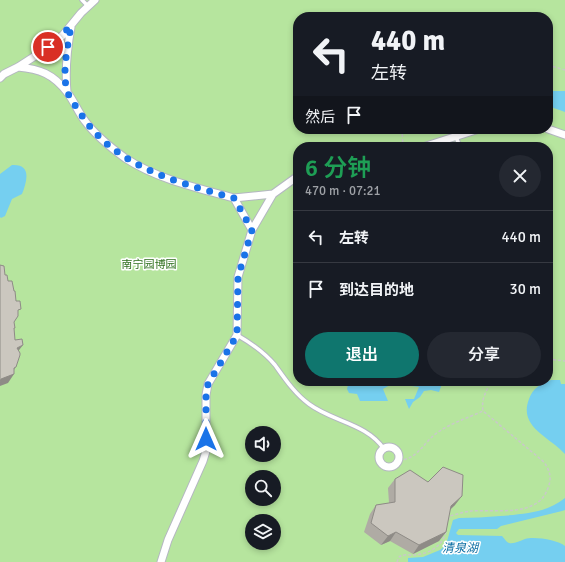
<!DOCTYPE html>
<html lang="zh">
<head>
<meta charset="utf-8">
<style>
	body { margin:0; font-family:Signika,"Noto Sans SC",sans-serif; background:#242831; color:#f1f3f6; height:100vh; display:flex; flex-direction:column; font-size:15px; white-space:nowrap }
	* { box-sizing:border-box; margin:0 }
	p { font-size:13px; color:#9ea1a6 }
	.icon { flex:none; width:22px; height:22px; fill:none; stroke:currentColor; stroke-width:2; stroke-linecap:round; stroke-linejoin:round }
	.map { position:relative; flex:1; overflow:hidden }
	.panel { position:absolute; left:293px; top:142px; width:260px; height:244px; display:flex; flex-direction:column; background:#171b24; border-radius:16px; box-shadow:0 2px 6px #0003 }
	.panel>* { flex:none }
	.hud { position:absolute; left:293px; top:12px; width:260px; height:122px; border-radius:16px; box-shadow:0 2px 6px #0003; background:#171b24; color:#f1f3f6; overflow:hidden }
	.buttons { position:absolute; left:245px; top:426px; display:grid; gap:8px }
	.buttons a { display:grid; place-items:center; width:36px; height:36px; border-radius:50%; background:#171b24; box-shadow:0 2px 6px #0003; font-size:20px }
	.pin { position:absolute; display:grid; place-items:center; width:34px; height:34px; color:#fff; margin:-17px; border:2px solid #fff; border-radius:50%; box-shadow:0 1px 4px #0007 }
	.me { position:absolute; width:44px; margin:-22px; rotate:0deg; stroke-linejoin:round; filter:drop-shadow(0 0 3px #0008) }
	.turn { display:flex; align-items:center; gap:14px; height:84px; padding:0 12px; font-size:18px }
	.turn .icon { width:52px; height:52px; stroke-width:2.5 }
	.turn b { display:block; font-size:28px; line-height:34px }
	.then { display:flex; align-items:center; height:38px; padding:0 12px; background:#0003; gap:8px; font-size:15px }
	.round { display:grid; place-items:center; flex:none; width:42px; height:42px; border-radius:21px; background:#242831 }
	.summary { display:flex; align-items:center; justify-content:space-between; height:68px; padding:0 12px }
	h1 { font-size:24px; font-weight:600; line-height:30px; color:#1e9e55 }
	.button { display:flex; gap:8px; margin-top:auto; padding:8px 12px }
	.button a { flex:1; height:46px; border-radius:24px; background:#0f766e; color:#fff; font-size:16px; font-weight:600; line-height:46px; text-align:center }
	.button a+a { background:#242831; color:#f1f3f6 }
	ul { padding:0; list-style:none }
	li { display:flex; align-items:center; gap:12px; height:52px; padding:0 12px; border-top:1px solid #363941 }
	li div { flex:1 }
	li b { display:block; font-size:15px }
	li em { font-style:normal }
	.map>svg:first-child { display:block }
	.green { fill:#b6e59e; fill-rule:evenodd }
	.water { fill:#75cff0 }
	.lines { fill:none; stroke-linecap:round; stroke-linejoin:round }
	.service-casing { stroke:#b4b7c1; stroke-width:5.5 }
	.minor-casing { stroke:#b4b7c1; stroke-width:9 }
	.path { stroke:#c9c9c9; stroke-width:1.5; stroke-dasharray:3 2; stroke-linecap:butt }
	.service { stroke:#fff; stroke-width:3.5 }
	.minor { stroke:#fff; stroke-width:7 }
	.wall { fill:#afaba4 }
	.shaded-wall { fill:#8e8b86 }
	.building { fill:#cbc7bf; stroke:#8e8b86 }
	.route { stroke:#1a73e8; stroke-width:7; stroke-dasharray:0 12.6 }
	.labels { text-anchor:middle; stroke-width:3; stroke-linejoin:round; paint-order:stroke }
	.park-label { font-size:11px; fill:#2c6e1b; stroke:#fff }
	.water-label { font-size:12px; font-style:italic; fill:#0d6fa3; stroke:#fff }
</style>
</head>
<body>
<div class="map">
<svg width="565" height="562" viewBox="0 0 565 562">
	<rect width="100%" height="100%" fill="#efe9e1"/>
	<path class="green" d="M 0,0 L 565,0 L 565,562 L 0,562 ZM 298,17 L 548,17 L 548,129 L 298,129 ZM 298,147 L 548,147 L 548,381 L 298,381 ZM 252,433 L 274,433 L 274,455 L 252,455 ZM 252,477 L 274,477 L 274,499 L 252,499 ZM 252,521 L 274,521 L 274,543 L 252,543 Z"/>
	<path class="water" d="M 548,91 L 565,91 L 565,112 L 548,106 Z
		M 12,165 C 32,164 27,181 22,194 L 12,199 L 5,216 L 1,218 L 0,217 L 0,174 Z
		M 551,380 L 560,380 L 561,384 L 565,384 L 565,454 C 550,437 518,427 529,399 C 533,388 540,384 551,380 Z
		M 349,381 L 404,381 L 403,384 C 395,383 390,384 383,389 L 388,401 L 360,401 L 357,394 L 349,393 L 347,389 Z
		M 413,381 L 443,381 L 439,392 L 431,390 L 424,391 L 420,397 L 413,402 L 409,409 L 405,399 L 414,399 L 419,387 L 412,386 Z
		M 565,498 L 565,510 L 562,511 L 509,524 L 501,526 L 497,529 L 459,529 L 456,533 L 458,535 L 502,536 C 505,539 506,542 509,543 C 515,544 519,541 525,539 C 534,536 558,540 565,546 L 565,562 L 408,562 L 408,558 L 423,557 L 440,550 L 446,545 L 453,520 L 459,518 C 473,518 486,517 500,516 C 524,514 546,513 565,498 Z"/>
	<g class="lines">
		<g class="service-casing">
			<path id="service" d="M 82,0 L 88,6
				M 456,137 L 460,147
				M 237,335 C 251,343 264,352 275,365 C 285,379 295,394 309,404 C 333,422 366,423 384,449"/>
		</g>
		<g class="minor-casing">
			<path id="minor" d="M 18,67 C 40,69 53,74 67,92 C 74,101 78,112 85,121 C 96,136 110,147 125,158 C 157,179 197,188 234,198
				M 0,78 L 4,74 L 18,67 L 49,47 L 63,35 L 81,13 L 95,0
				M 67,92 C 65,70 67,49 71,27
				M 548,129 L 565,135
				M 423,147 L 479,129
				M 252,230 L 273,194
				M379 457a10 10 0 1 1 20 0a10 10 0 1 1-20 0Z
				M 161,562 L 168,540 L 203,461 L 206,451 L 206,395 L 208,384 L 237,335 L 238,277 L 252,230 L 234,198 L 273,194 L 298,176"/>
		</g>
		<path class="path" d="M 548,65 L 565,70
			M 402,129 L 403,147
			M 548,359 L 565,361
			M 399,460 C 415,460 422,446 433,436 C 445,425 468,418 483,411
			M 448,520 L 450,516 C 457,514 464,512 471,511 C 496,509 538,518 548,488 C 552,478 550,471 544,462 L 483,411 C 481,400 486,390 492,381
			M 397,562 L 399,557 C 403,554 409,555 414,555 C 429,554 444,546 446,530"/>
		<use href="#service" class="service"/>
		<use href="#minor" class="minor"/>
	</g>
	<path class="wall" d="M 395,479 L 455,505 L 450,510 L 446,532 L 439,541 L 413,554 L 390,541 L 381,545 L 364,532 L 370,514 L 376,505 L 389,503 L 388,488 Z"/>
	<path class="shaded-wall" d="M 23,345 L 16,354 L 17,348 Z
		M 16,367 L 10,375 L 14,374 L 8,383 L 0,386 L 0,380 Z
		M 462,496 L 455,505 L 444,515 L 451,506 Z
		M 396,532 L 390,541 L 381,545 L 388,536 Z
		M 446,532 L 439,541 L 413,554 L 419,545 Z"/>
	<path class="building" d="M 0,265 L 4,266 L 5,275 L 7,275 L 8,281 L 12,281 L 14,291 L 15,291 L 16,301 L 20,301 L 21,309 L 18,310 L 18,316 L 14,322 L 15,328 L 14,328 L 15,340 L 22,339 L 23,345 L 17,348 L 20,353 L 20,355 L 16,367 L 14,368 L 14,374 L 1,379 L 0,382 Z
		M 443,467 L 463,475 L 462,496 L 451,506 L 446,532 L 419,545 L 396,532 L 388,536 L 371,523 L 376,505 L 395,502 L 395,479 L 410,470 L 428,482 Z"/>
	<g class="lines">
		<path class="route" d="M 48,47 L 71,26 C 68,44 61,76 68,93 C 70,99 75,105 79,111 C 112,166 176,182 234,198 L 252,230 L 238,277 L 237,335 L 208,384 L 206,395 L 206,439"/>
	</g>
	<g class="labels">
		<g class="park-label">
			<text x="149" y="268">南宁园博园</text>
		</g>
		<g class="water-label">
			<text x="460" y="552">清泉湖</text>
		</g>
	</g>
</svg>
<div class="buttons">
<a><svg class="icon" aria-label="sound" viewBox="0 0 24 24"><path d="M4 9h4l5-4v14l-5-4H4zM17 9q2 3 0 6"/></svg></a>
<a><svg class="icon" aria-label="search" viewBox="0 0 24 24"><circle cx="10" cy="10" r="6"/><path d="M15 15l6 6"/></svg></a>
<a><svg class="icon" aria-label="layers" viewBox="0 0 24 24"><path d="M12 4l9 5-9 5-9-5zM3 14l9 5 9-5"/></svg></a>
</div>
<div class="pin" style="left:48px;top:47px;background:#d93025"><svg class="icon" aria-label="arrive" viewBox="0 0 24 24"><path d="M6 21V4h12l-3 4 3 4H6"/></svg></div>
<svg class="me" style="left:206px;top:439px" viewBox="-20 -20 40 40"><path d="M0-17L14 15 0 8-14 15z" fill="#1a73e8" stroke="#fff" stroke-width="4"/></svg>
<div class="hud">
<div class="turn"><svg class="icon" aria-label="left" viewBox="0 0 24 24"><path d="M17 20v-9H6M10 6l-5 5 5 5"/></svg><div><b>440 m</b>左转</div></div>
<div class="then">然后<svg class="icon" aria-label="arrive" viewBox="0 0 24 24"><path d="M6 21V4h12l-3 4 3 4H6"/></svg></div>
</div>
<section class="panel">
<div class="summary"><div><h1>6 分钟</h1><p>470 m · 07:21</p></div><a class="round"><svg class="icon" aria-label="close" viewBox="0 0 24 24"><path d="M6 6l12 12M18 6L6 18"/></svg></a></div>
<ul>
<li><svg class="icon" aria-label="left" viewBox="0 0 24 24"><path d="M17 20v-9H6M10 6l-5 5 5 5"/></svg><div><b>左转</b></div><em>440 m</em></li>
<li><svg class="icon" aria-label="arrive" viewBox="0 0 24 24"><path d="M6 21V4h12l-3 4 3 4H6"/></svg><div><b>到达目的地</b></div><em>30 m</em></li>
</ul>
<div class="button"><a>退出</a><a>分享</a></div>
</section>
</div>
</body>
</html>
